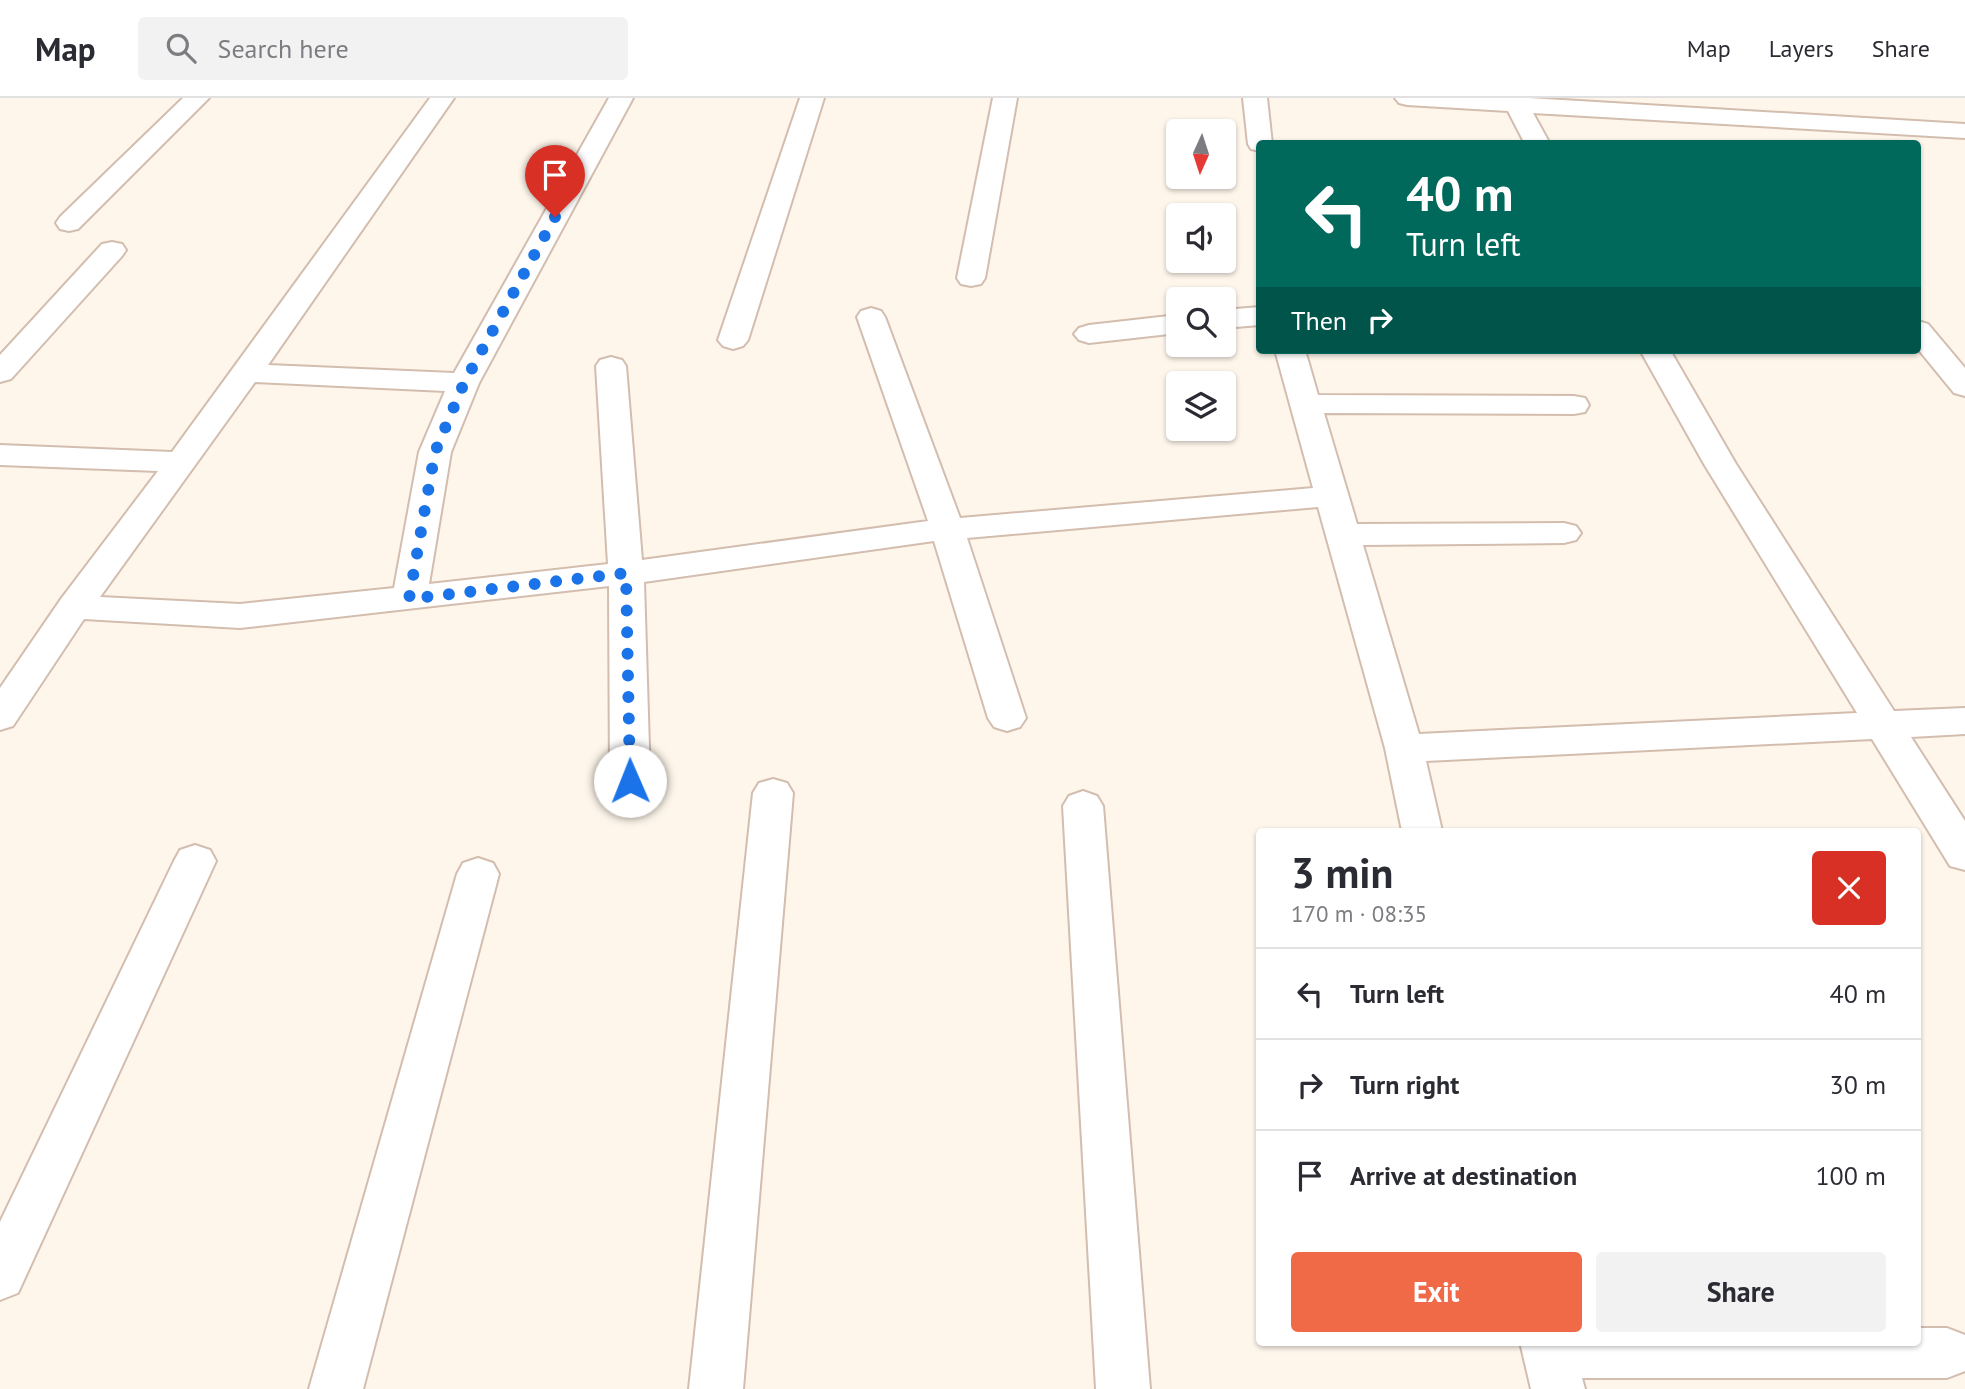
<!DOCTYPE html>
<html lang="en">
<head>
<meta charset="utf-8">
<style>
	body { margin:0; font-family:"PT Sans",sans-serif; background:#f2f2f3; color:#2b2b33; height:100vh; display:flex; flex-direction:column; font-size:26px; white-space:nowrap }
	* { box-sizing:border-box; margin:0 }
	p { font-size:23px; color:#7c7c81 }
	.icon { flex:none; width:38px; height:38px; fill:none; stroke:currentColor; stroke-width:2; stroke-linecap:round; stroke-linejoin:round }
	.map { position:relative; flex:1; overflow:hidden }
	.panel { position:absolute; left:1256px; top:730px; width:665px; height:518px; display:flex; flex-direction:column; background:#fff; border-radius:7px; box-shadow:0 2px 5px #0004 }
	.panel>* { flex:none }
	.guide { position:absolute; left:1256px; top:42px; width:665px; height:214px; border-radius:7px; box-shadow:0 2px 5px #0004; background:#00695c; color:#fff; overflow:hidden }
	.needle { width:46px; rotate:183deg }
	.buttons { position:absolute; left:1166px; top:21px; display:grid; gap:14px }
	.buttons a { display:grid; place-items:center; width:70px; height:70px; border-radius:7px; background:#fff; box-shadow:0 2px 5px #0004; font-size:35px }
	.pin { position:absolute; display:grid; place-items:center; width:60px; height:60px; color:#fff; margin:-72px -30px; border-radius:50% 50% 50% 0; rotate:-45deg; box-shadow:0 0 7px #0007 }
	.pin .icon { rotate:45deg }
	.me { position:absolute; width:77px; margin:-38px; rotate:359deg; stroke-linejoin:round; filter:drop-shadow(0 0 5px #0008) }
	.turn { display:flex; align-items:center; gap:24px; height:147px; padding:0 35px; font-size:32px }
	.turn .icon { width:91px; height:91px; stroke-width:2.5 }
	.turn b { display:block; font-size:49px; line-height:60px }
	.then { display:flex; align-items:center; height:66px; padding:0 35px; background:#0003; gap:14px; font-size:26px }
	.round { display:grid; place-items:center; flex:none; width:74px; height:74px; border-radius:7px; background:#f2f2f3 }
	.headline { display:flex; align-items:center; justify-content:space-between; height:119px; padding:0 35px }
	h1 { font-size:42px; font-weight:700; line-height:52px }
	.cta { display:flex; gap:14px; margin-top:auto; padding:14px 35px }
	.cta a { flex:1; height:80px; border-radius:7px; background:#f06a48; color:#fff; font-size:28px; font-weight:700; line-height:80px; text-align:center }
	.cta a+a { background:#f2f2f3; color:#2b2b33 }
	ul { padding:0; list-style:none }
	li { display:flex; align-items:center; gap:21px; height:91px; padding:0 35px; border-top:2px solid #e1e1e2 }
	li div { flex:1 }
	li b { display:block; font-size:26px }
	li em { font-style:normal }
	header { display:flex; align-items:center; gap:42px; box-sizing:border-box; height:98px; padding:0 35px; background:#fff; border-bottom:2px solid #e1e1e2 }
	header strong { font-size:33px }
	nav { display:flex; gap:38px; margin-inline-start:auto; font-size:24px }
	.search { width:490px; height:63px; background:#f2f2f3; display:flex; align-items:center; gap:18px; box-sizing:border-box; padding:0 24px; border-radius:7px; color:#7c7c81; font-size:26px }
	.map>svg:first-child { display:block }
	.lines { fill:none; stroke-linecap:round; stroke-linejoin:round }
	.street-casing { stroke:#d3bdae; stroke-width:4 }
	.street { fill:#fff; fill-rule:evenodd }
	.route { stroke:#1a73e8; stroke-width:12; stroke-dasharray:0 21.6 }
</style>
</head>
<body>
<header>
<strong>Map</strong>
<div class="search"><svg class="icon" aria-label="search" viewBox="0 0 24 24"><circle cx="10" cy="10" r="6"/><path d="M15 15l6 6"/></svg>Search here</div>
<nav><a>Map</a><a>Layers</a><a>Share</a></nav>
</header>
<div class="map">
<svg width="1965" height="1291" viewBox="0 0 1965 1291">
	<rect width="100%" height="100%" fill="#fef6eb"/>
	<g class="lines">
		<g class="street-casing">
			<path id="street" d="M 183,0 L 209,0 L 78,131 L 69,133 L 60,131 L 56,125 L 60,119 Z
				M 430,0 L 454,0 L 268,267 L 454,275 L 609,0 L 633,0 L 479,285 L 451,354 L 429,486 L 608,466 L 596,268 L 600,262 L 611,259 L 622,262 L 626,268 L 642,462 L 928,423 L 857,219 L 861,213 L 871,210 L 881,213 L 885,219 L 960,420 L 1313,390 L 1275,252 L 1305,252 L 1318,297 L 1574,298 L 1585,300 L 1589,307 L 1585,314 L 1574,316 L 1324,315 L 1357,426 L 1564,425 L 1576,428 L 1581,435 L 1576,442 L 1564,445 L 1363,447 L 1419,636 L 1857,615 L 1704,366 L 1640,252 L 1670,252 L 1736,366 L 1894,613 L 1965,610 L 1965,636 L 1911,639 L 1965,723 L 1965,772 L 1950,768 L 1872,641 L 1426,663 L 1442,733 L 1402,733 L 1385,650 L 1318,409 L 967,440 L 1026,620 L 1020,629 L 1007,633 L 994,629 L 988,620 L 934,443 L 644,484 L 650,683 L 644,693 L 630,697 L 616,693 L 610,683 L 609,488 L 240,530 L 84,521 L 13,628 L 0,632 L 0,590 L 61,501 L 158,373 L 0,367 L 0,347 L 172,354 ZM 255,284 L 445,293 L 419,354 L 394,490 L 240,506 L 100,499 Z
				M 800,0 L 824,0 L 748,242 L 743,248 L 733,251 L 723,248 L 718,242 Z
				M 993,0 L 1017,0 L 985,180 L 981,186 L 971,188 L 961,186 L 957,180 Z
				M 1243,0 L 1267,0 L 1272,46 L 1260,46 L 1260,53 L 1251,51 L 1248,46 Z
				M 1395,0 L 1529,0 L 1965,26 L 1965,40 L 1533,15 L 1550,46 L 1525,46 L 1508,13 L 1407,7 L 1399,5 Z
				M 112,144 L 122,146 L 126,152 L 122,158 L 11,281 L 0,284 L 0,257 L 102,146 Z
				M 1260,209 L 1260,227 L 1223,230 L 1223,212 Z
				M 1178,217 L 1178,235 L 1089,245 L 1079,242 L 1074,236 L 1079,230 L 1089,227 Z
				M 1918,223 L 1928,226 L 1965,270 L 1965,298 L 1954,295 L 1918,251 Z
				M 773,681 L 787,685 L 793,695 L 743,1291 L 689,1291 L 753,695 L 759,685 Z
				M 1083,693 L 1097,698 L 1103,708 L 1150,1291 L 1096,1291 L 1063,708 L 1069,698 Z
				M 195,747 L 210,752 L 216,763 L 18,1195 L 0,1202 L 0,1124 L 174,763 L 180,752 Z
				M 478,760 L 493,765 L 499,776 L 363,1291 L 309,1291 L 457,776 L 463,765 Z
				M 1918,1230 L 1947,1230 L 1965,1237 L 1965,1273 L 1947,1280 L 1582,1280 L 1585,1291 L 1531,1291 L 1520,1244 L 1918,1244 Z"/>
		</g>
		<use href="#street" class="street"/>
	</g>
	<g class="lines">
		<path class="route" d="M 555,119 L 464,285 L 435,354 L 409,501 L 626,475 L 630,683"/>
	</g>
</svg>
<div class="buttons">
<a><svg class="needle" viewBox="-14 -14 28 28"><path d="M0-13l5 13h-10z" fill="#e53935"/><path d="M0 13l5-13h-10z" fill="#7c7c81"/></svg></a>
<a><svg class="icon" aria-label="sound" viewBox="0 0 24 24"><path d="M4 9h4l5-4v14l-5-4H4zM17 9q2 3 0 6"/></svg></a>
<a><svg class="icon" aria-label="search" viewBox="0 0 24 24"><circle cx="10" cy="10" r="6"/><path d="M15 15l6 6"/></svg></a>
<a><svg class="icon" aria-label="layers" viewBox="0 0 24 24"><path d="M12 4l9 5-9 5-9-5zM3 14l9 5 9-5"/></svg></a>
</div>
<div class="pin" style="left:555px;top:119px;background:#d93025"><svg class="icon" aria-label="arrive" viewBox="0 0 24 24"><path d="M6 21V4h12l-3 4 3 4H6"/></svg></div>
<svg class="me" style="left:630px;top:683px" viewBox="-20 -20 40 40"><circle r="19" fill="#fff"/><path d="M0-13L10 11 0 6-10 11z" fill="#1a73e8"/></svg>
<div class="guide">
<div class="turn"><svg class="icon" aria-label="left" viewBox="0 0 24 24"><path d="M17 20v-9H6M10 6l-5 5 5 5"/></svg><div><b>40 m</b>Turn left</div></div>
<div class="then">Then<svg class="icon" aria-label="right" viewBox="0 0 24 24"><path d="M7 20v-9h11M14 6l5 5-5 5"/></svg></div>
</div>
<section class="panel">
<div class="headline"><div><h1>3 min</h1><p>170 m · 08:35</p></div><a class="round" style="background:#d93025;color:#fff"><svg class="icon" aria-label="close" viewBox="0 0 24 24"><path d="M6 6l12 12M18 6L6 18"/></svg></a></div>
<ul>
<li><svg class="icon" aria-label="left" viewBox="0 0 24 24"><path d="M17 20v-9H6M10 6l-5 5 5 5"/></svg><div><b>Turn left</b></div><em>40 m</em></li>
<li><svg class="icon" aria-label="right" viewBox="0 0 24 24"><path d="M7 20v-9h11M14 6l5 5-5 5"/></svg><div><b>Turn right</b></div><em>30 m</em></li>
<li><svg class="icon" aria-label="arrive" viewBox="0 0 24 24"><path d="M6 21V4h12l-3 4 3 4H6"/></svg><div><b>Arrive at destination</b></div><em>100 m</em></li>
</ul>
<div class="cta"><a>Exit</a><a>Share</a></div>
</section>
</div>
</body>
</html>
